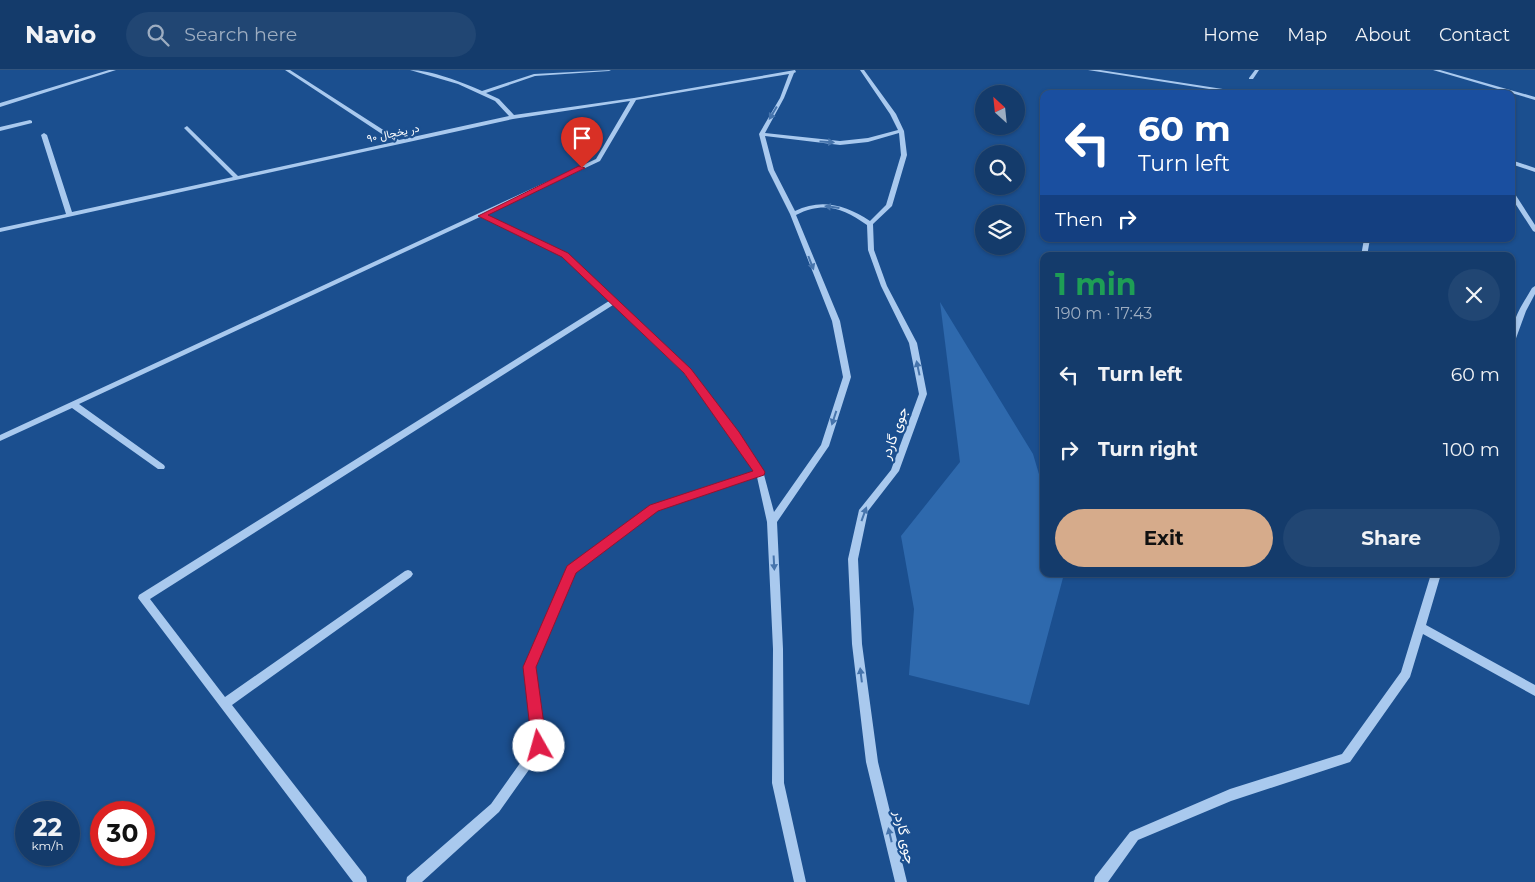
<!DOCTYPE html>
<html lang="en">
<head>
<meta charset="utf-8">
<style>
	body { margin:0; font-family:Montserrat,Vazirmatn,sans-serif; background:#214673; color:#f1f3f6; height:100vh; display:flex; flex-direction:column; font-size:19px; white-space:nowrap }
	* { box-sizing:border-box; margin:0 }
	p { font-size:16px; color:#9dadc1 }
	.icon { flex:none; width:28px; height:28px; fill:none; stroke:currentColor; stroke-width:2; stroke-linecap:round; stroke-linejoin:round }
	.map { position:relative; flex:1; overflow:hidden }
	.drawer { position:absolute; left:1040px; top:182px; width:475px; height:325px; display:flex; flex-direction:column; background:#143b6b; border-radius:10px; box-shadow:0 1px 4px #0004,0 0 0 1px #33557e }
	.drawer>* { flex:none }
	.banner { position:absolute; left:1040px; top:20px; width:475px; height:152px; border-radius:10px; box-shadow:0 1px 4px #0004,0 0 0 1px #33557e; background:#1a4fa0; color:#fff; overflow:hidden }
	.needle { width:32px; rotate:333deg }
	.controls { position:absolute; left:975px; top:15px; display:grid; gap:10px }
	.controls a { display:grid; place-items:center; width:50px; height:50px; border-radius:50%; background:#143b6b; box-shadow:0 1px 4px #0004,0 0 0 1px #33557e; font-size:25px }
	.speed { position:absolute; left:15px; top:731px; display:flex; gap:10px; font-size:25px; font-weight:700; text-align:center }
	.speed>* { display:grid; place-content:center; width:65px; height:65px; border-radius:50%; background:#143b6b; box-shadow:0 1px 4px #0004,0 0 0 1px #33557e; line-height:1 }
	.speed small { font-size:12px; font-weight:400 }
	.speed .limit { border:8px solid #d22; background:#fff; color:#111 }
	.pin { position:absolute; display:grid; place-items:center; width:42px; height:42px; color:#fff; margin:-51px -21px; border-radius:50% 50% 50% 0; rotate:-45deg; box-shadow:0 0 5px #0007 }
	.pin .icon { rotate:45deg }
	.me { position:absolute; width:55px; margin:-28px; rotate:353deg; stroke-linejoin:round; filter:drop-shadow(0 0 4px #0008) }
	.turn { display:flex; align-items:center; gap:18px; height:105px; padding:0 15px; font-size:22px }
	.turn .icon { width:65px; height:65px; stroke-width:2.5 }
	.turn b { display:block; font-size:35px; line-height:42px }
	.then { display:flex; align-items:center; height:48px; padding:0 15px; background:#0003; gap:10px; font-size:19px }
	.round { display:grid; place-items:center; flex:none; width:52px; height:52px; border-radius:26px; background:#214673 }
	.head { display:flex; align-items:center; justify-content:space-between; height:85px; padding:0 15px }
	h1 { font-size:30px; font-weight:700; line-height:38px; color:#1e9e55 }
	.action { display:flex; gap:10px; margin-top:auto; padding:10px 15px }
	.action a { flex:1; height:58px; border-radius:30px; background:#d6ab8b; color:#111; font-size:20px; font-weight:700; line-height:58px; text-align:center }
	.action a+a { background:#214673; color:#f1f3f6 }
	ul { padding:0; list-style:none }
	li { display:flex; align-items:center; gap:15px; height:75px; padding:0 15px }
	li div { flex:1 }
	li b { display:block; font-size:19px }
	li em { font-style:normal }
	header { display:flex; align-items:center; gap:30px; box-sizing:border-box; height:70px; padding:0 25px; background:#143b6b; border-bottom:1px solid #33557e }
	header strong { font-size:24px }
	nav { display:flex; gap:28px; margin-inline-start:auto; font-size:18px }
	.search { width:350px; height:45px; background:#214673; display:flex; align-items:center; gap:12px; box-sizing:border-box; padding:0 18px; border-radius:28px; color:#9dadc1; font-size:19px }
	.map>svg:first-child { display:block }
	.green { fill:#2e69ad }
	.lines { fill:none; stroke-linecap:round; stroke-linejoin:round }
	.minor { fill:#a9c9ee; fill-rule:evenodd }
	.oneway { fill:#4674ac }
	.route { fill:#e11d48; stroke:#92132f }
	.labels { text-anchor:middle; stroke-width:4.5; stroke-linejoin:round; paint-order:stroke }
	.far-street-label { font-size:11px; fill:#fff; stroke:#1b4f8f }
	.street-label { font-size:14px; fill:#fff; stroke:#1b4f8f }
</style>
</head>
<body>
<header>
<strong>Navio</strong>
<div class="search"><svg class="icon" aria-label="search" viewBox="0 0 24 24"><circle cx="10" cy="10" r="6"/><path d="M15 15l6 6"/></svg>Search here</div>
<nav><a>Home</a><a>Map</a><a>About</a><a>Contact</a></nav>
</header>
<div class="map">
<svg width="1535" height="812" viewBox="0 0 1535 812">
	<rect width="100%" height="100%" fill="#1b4f8f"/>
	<path class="green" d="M 940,232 L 1033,384 L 1044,421 L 1044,504 L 1064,504 L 1029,635 L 909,605 L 914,539 L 901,466 L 960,392 Z"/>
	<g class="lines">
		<path class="minor" d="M 109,0 L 116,0 L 0,37 L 0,33 Z
			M 285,0 L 290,0 L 399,70 L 509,46 L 495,31 L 458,14 L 410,0 C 431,0 462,12 482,21 L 534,4 L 611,0 L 609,1 L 535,6 L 486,23 L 499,29 L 514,45 L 634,28 L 795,0 L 796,2 L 794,3 L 784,28 L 765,63 L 840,71 L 868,68 L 898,60 L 890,44 L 860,0 L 864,0 L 896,44 L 904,61 L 907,85 L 892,136 L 873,154 L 874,180 L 887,216 L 917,273 L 927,324 L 899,401 L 868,441 L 858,489 L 862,574 L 878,692 L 907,812 L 895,812 L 866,692 L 852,574 L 848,489 L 859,440 L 891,400 L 919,324 L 909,273 L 881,216 L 868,180 L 867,155 C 843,138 824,131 796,145 L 840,251 L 851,307 L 829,376 L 777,452 L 783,579 L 784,713 L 806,812 L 794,812 L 772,713 L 773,579 L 767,452 L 757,407 L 657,440 L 575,502 L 534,597 L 545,676 L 543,680 L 499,742 L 422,812 L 406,812 L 407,807 L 491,734 L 533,675 L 524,597 L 568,497 L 651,436 L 755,402 L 732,367 L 684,303 L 613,235 L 150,529 L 225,627 L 405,501 L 408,500 L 411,501 L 413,504 L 411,507 L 232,635 L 366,807 L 367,812 L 353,812 L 138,528 L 139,525 L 609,231 L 563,186 L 480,147 L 79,334 L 164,395 L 165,397 L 164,399 L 158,399 L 72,338 L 0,371 L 0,365 L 596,89 L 630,31 L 513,49 L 0,162 L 0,158 L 66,144 L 41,65 L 44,63 L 47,65 L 72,142 L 233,107 L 184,58 L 187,56 L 238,106 L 394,72 ZM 789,4 L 780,28 L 759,64 L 768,100 L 790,144 L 832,251 L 843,307 L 821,375 L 774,442 L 763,401 L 738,363 L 690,299 L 567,184 L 485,145 L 600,91 L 636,30 ZM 899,63 L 901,85 L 886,135 L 870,151 C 846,135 821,128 795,141 L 774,100 L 765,66 L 840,75 L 868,72 Z
			M 1088,0 L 1100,0 L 1255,24 L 1241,24 Z
			M 1255,0 L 1259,0 L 1253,9 L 1249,9 L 1249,8 Z
			M 1433,0 L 1440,0 L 1535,27 L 1535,30 Z
			M 30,50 L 32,51 L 32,53 L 0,61 L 0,57 Z
			M 1511,90 L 1535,98 L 1535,102 L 1511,94 Z
			M 1511,117 L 1514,119 L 1515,124 L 1535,155 L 1535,162 L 1533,161 L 1511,127 Z
			M 1364,169 L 1370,169 L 1367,186 L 1361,186 Z
			M 1535,216 L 1535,224 L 1526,241 L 1515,271 L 1511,273 C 1511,250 1521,237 1532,218 Z
			M 1431,504 L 1441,504 L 1426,555 L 1535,615 L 1535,626 L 1423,564 L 1410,607 L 1350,692 L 1231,731 L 1138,770 L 1108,812 L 1094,812 L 1095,807 L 1130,762 L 1230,719 L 1342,684 L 1401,602 Z"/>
	</g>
	<defs><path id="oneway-solid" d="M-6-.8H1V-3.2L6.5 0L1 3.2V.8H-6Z" transform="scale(1.25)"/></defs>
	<g class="oneway">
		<use href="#oneway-solid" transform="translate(773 43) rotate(121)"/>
		<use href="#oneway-solid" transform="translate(827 72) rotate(3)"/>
		<use href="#oneway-solid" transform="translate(832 137) rotate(-173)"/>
		<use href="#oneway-solid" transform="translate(811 193) rotate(69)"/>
		<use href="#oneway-solid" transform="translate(918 298) rotate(-102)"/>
		<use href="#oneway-solid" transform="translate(834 348) rotate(108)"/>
		<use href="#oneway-solid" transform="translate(864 444) rotate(-70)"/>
		<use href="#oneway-solid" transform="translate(774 493) rotate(87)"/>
		<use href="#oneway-solid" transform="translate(861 605) rotate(-97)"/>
		<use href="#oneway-solid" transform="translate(890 765) rotate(-103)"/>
	</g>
	<path class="route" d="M 579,96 L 585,98 L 488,145 L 568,183 L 691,299 L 739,362 L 765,402 L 764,405 L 658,441 L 576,503 L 536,597 L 547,676 L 544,681 L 539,683 L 534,681 L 532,676 L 523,597 L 567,496 L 650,435 L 753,401 L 684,303 L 562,187 L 478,146 Z"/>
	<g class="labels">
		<g class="far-street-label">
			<text transform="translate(393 63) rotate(-12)" y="4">در یخچال ۹۰</text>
		</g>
		<g class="street-label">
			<text transform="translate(894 363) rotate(-70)" y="5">جوی گاردر</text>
			<text transform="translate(905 767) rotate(77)" y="5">جوی گاردر</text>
		</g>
	</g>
</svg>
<div class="controls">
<a><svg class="needle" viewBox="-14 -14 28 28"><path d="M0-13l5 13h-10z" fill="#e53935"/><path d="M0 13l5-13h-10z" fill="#9dadc1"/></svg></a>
<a><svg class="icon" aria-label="search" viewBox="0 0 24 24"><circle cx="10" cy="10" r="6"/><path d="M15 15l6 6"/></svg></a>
<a><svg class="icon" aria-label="layers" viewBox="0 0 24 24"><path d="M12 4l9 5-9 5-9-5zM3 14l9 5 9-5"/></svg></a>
</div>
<div class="speed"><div>22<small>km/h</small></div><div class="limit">30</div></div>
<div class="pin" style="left:582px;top:98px;background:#d93025"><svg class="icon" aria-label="arrive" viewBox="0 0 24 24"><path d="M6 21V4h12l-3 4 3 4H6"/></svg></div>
<svg class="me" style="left:539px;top:676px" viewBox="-20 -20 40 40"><circle r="19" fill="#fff"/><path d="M0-13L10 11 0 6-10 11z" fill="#e11d48"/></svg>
<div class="banner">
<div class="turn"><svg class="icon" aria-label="left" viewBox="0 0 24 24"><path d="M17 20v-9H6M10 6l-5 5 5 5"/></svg><div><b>60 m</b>Turn left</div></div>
<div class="then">Then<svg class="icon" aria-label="right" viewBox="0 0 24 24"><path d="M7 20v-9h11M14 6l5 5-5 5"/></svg></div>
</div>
<section class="drawer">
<div class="head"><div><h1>1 min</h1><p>190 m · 17:43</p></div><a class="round"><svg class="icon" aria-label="close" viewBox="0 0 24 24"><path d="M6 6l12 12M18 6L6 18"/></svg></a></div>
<ul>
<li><svg class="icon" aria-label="left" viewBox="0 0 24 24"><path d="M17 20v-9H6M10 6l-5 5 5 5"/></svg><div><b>Turn left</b></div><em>60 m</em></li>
<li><svg class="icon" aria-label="right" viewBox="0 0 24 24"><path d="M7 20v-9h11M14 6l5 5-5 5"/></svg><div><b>Turn right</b></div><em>100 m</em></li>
</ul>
<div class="action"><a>Exit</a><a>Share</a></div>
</section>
</div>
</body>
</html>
